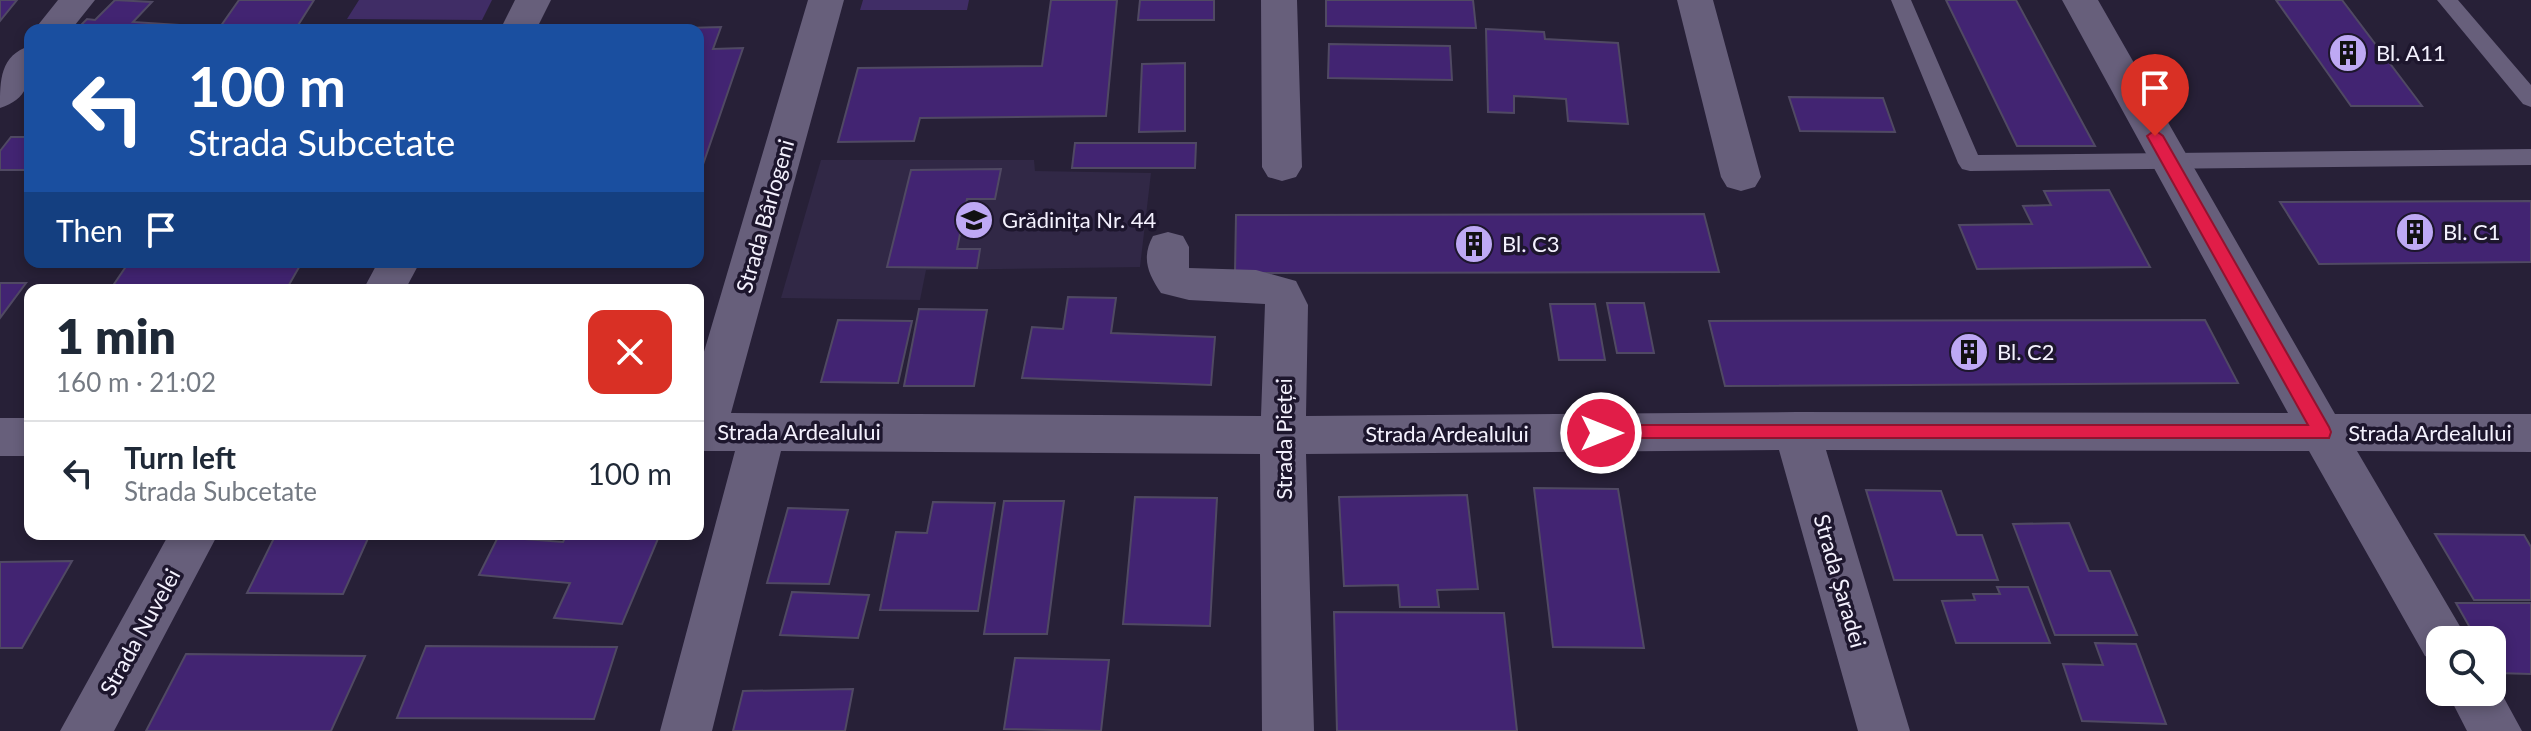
<!DOCTYPE html>
<html lang="en">
<head>
<meta charset="utf-8">
<style>
	body { margin:0; font-family:Lato,sans-serif; background:#f2f2f3; color:#1f2937; height:100vh; display:flex; flex-direction:column; font-size:30px; white-space:nowrap }
	* { box-sizing:border-box; margin:0 }
	p { font-size:26px; color:#747a83 }
	.icon { flex:none; width:44px; height:44px; fill:none; stroke:currentColor; stroke-width:2; stroke-linecap:round; stroke-linejoin:round }
	.map { position:relative; flex:1; overflow:hidden }
	.sheet { position:absolute; left:24px; top:284px; width:680px; height:256px; display:flex; flex-direction:column; background:#fff; border-radius:16px; box-shadow:0 4px 12px #0003 }
	.sheet>* { flex:none }
	.guide { position:absolute; left:24px; top:24px; width:680px; height:244px; border-radius:16px; box-shadow:0 4px 12px #0003; background:#1a4fa0; color:#fff; overflow:hidden }
	.tools { position:absolute; left:2426px; top:626px; display:grid; gap:16px }
	.tools a { display:grid; place-items:center; width:80px; height:80px; border-radius:16px; background:#fff; box-shadow:0 4px 12px #0003; font-size:40px }
	.pin { position:absolute; display:grid; place-items:center; width:68px; height:68px; color:#fff; margin:-82px -34px; border-radius:50% 50% 50% 0; rotate:-45deg; box-shadow:0 0 8px #0007 }
	.pin .icon { rotate:45deg }
	.me { position:absolute; width:88px; margin:-44px; rotate:90deg; stroke-linejoin:round; filter:drop-shadow(0 0 6px #0008) }
	.turn { display:flex; align-items:center; gap:28px; height:168px; padding:0 32px; font-size:36px }
	.turn .icon { width:104px; height:104px; stroke-width:2.5 }
	.turn b { display:block; font-size:56px; line-height:68px }
	.then { display:flex; align-items:center; height:76px; padding:0 32px; background:#0003; gap:16px; font-size:30px }
	.round { display:grid; place-items:center; flex:none; width:84px; height:84px; border-radius:16px; background:#f2f2f3 }
	.head { display:flex; align-items:center; justify-content:space-between; height:136px; padding:0 32px }
	h1 { font-size:48px; font-weight:800; line-height:60px }
	ul { padding:0; list-style:none }
	li { display:flex; align-items:center; gap:24px; height:104px; padding:0 32px; border-top:2px solid #e0e1e3 }
	li div { flex:1 }
	li b { display:block; font-size:30px }
	li em { font-style:normal }
	.map>svg:first-child { display:block }
	.built { fill:#312846 }
	.green { fill:#402d66 }
	.building { fill:#422472; stroke:#504963; stroke-width:2 }
	.lines { fill:none; stroke-linecap:round; stroke-linejoin:round }
	.service { fill:#675f7b; fill-rule:evenodd }
	.minor { fill:#675f7b; fill-rule:evenodd }
	.route { fill:#e11d48; stroke:#92132f; stroke-width:2 }
	.labels { text-anchor:middle; stroke-width:7; stroke-linejoin:round; paint-order:stroke }
	.poi-label { font-size:22px; fill:#f4f1fe; stroke:#1d162d; text-anchor:start }
	.street-label { font-size:22px; fill:#f4f1fe; stroke:#1d162d }
</style>
</head>
<body>
<div class="map">
<svg width="2531" height="731" viewBox="0 0 2531 731">
	<rect width="100%" height="100%" fill="#272037"/>
	<path class="built" d="M 821,160 L 1034,160 L 1035,171 L 1151,173 L 1140,267 L 926,270 L 920,300 L 781,298 Z"/>
	<path class="green" d="M 359,0 L 492,0 L 482,20 L 347,19 Z
		M 863,0 L 969,0 L 967,10 L 860,10 Z"/>
	<path class="building" d="M 0,0 L 17,0 L 0,21 Z
		M 115,0 L 152,2 L 133,22 L 209,27 L 207,30 L 76,30 L 87,19 L 95,20 Z
		M 239,0 L 314,0 L 295,30 L 218,30 Z
		M 1051,0 L 1117,0 L 1106,116 L 920,118 L 914,141 L 838,142 L 858,68 L 1042,66 Z
		M 1140,0 L 1214,0 L 1214,20 L 1138,20 Z
		M 1326,0 L 1473,0 L 1476,28 L 1326,26 Z
		M 1946,0 L 2016,0 L 2095,146 L 2017,146 Z
		M 2276,0 L 2342,0 L 2422,106 L 2351,106 Z
		M 721,27 L 713,49 L 743,48 L 698,179 L 698,30 L 611,30 Z
		M 1486,29 L 1544,32 L 1545,39 L 1618,43 L 1628,124 L 1568,121 L 1566,99 L 1514,96 L 1514,113 L 1488,112 Z
		M 1329,44 L 1450,46 L 1452,80 L 1328,78 Z
		M 1185,63 L 1185,131 L 1139,132 L 1142,64 Z
		M 1789,97 L 1883,98 L 1895,132 L 1800,131 Z
		M 11,137 L 30,137 L 30,170 L 0,170 L 0,151 Z
		M 1075,143 L 1196,143 L 1195,168 L 1072,168 Z
		M 1001,169 L 995,199 L 967,199 L 957,249 L 980,249 L 977,268 L 887,267 L 911,170 Z
		M 2109,190 L 2150,267 L 1977,269 L 1959,225 L 2032,224 L 2023,206 L 2051,205 L 2044,191 Z
		M 2531,201 L 2531,262 L 2319,264 L 2280,202 Z
		M 1704,214 L 1719,272 L 1235,273 L 1236,215 Z
		M 129,262 L 302,262 L 286,290 L 110,290 Z
		M 0,283 L 26,283 L 0,318 Z
		M 1068,297 L 1116,298 L 1111,333 L 1215,337 L 1211,385 L 1022,378 L 1032,327 L 1063,329 Z
		M 1607,303 L 1644,303 L 1654,353 L 1617,353 Z
		M 1550,304 L 1595,304 L 1605,360 L 1559,360 Z
		M 919,309 L 987,310 L 974,386 L 904,386 Z
		M 838,320 L 912,321 L 898,383 L 821,382 Z
		M 2205,320 L 2238,383 L 1725,386 L 1709,321 Z
		M 1534,488 L 1618,489 L 1644,648 L 1553,647 Z
		M 1866,490 L 1941,491 L 1957,535 L 1982,535 L 1998,580 L 1894,580 Z
		M 1467,495 L 1478,589 L 1437,590 L 1439,607 L 1400,607 L 1398,585 L 1344,586 L 1339,497 Z
		M 1135,497 L 1217,498 L 1210,626 L 1123,624 Z
		M 1004,501 L 1064,501 L 1047,634 L 984,634 Z
		M 933,502 L 995,503 L 978,611 L 880,610 L 896,532 L 927,533 Z
		M 788,508 L 848,510 L 829,584 L 767,583 Z
		M 2069,523 L 2089,571 L 2110,571 L 2137,635 L 2055,635 L 2013,524 Z
		M 276,534 L 370,534 L 343,594 L 247,593 Z
		M 567,534 L 660,534 L 622,624 L 554,618 L 570,583 L 479,575 L 498,537 L 563,542 Z
		M 2435,534 L 2524,535 L 2531,547 L 2531,600 L 2474,600 Z
		M 72,561 L 22,648 L 0,648 L 0,562 Z
		M 1997,587 L 2028,587 L 2050,643 L 1956,643 L 1942,601 L 1975,600 L 1973,594 L 2000,594 Z
		M 792,592 L 869,595 L 858,638 L 780,635 Z
		M 2456,603 L 2531,603 L 2531,674 L 2496,673 L 2492,667 L 2492,640 L 2477,640 Z
		M 1334,612 L 1504,613 L 1517,731 L 1337,731 Z
		M 2095,643 L 2136,644 L 2166,724 L 2082,721 L 2063,664 L 2103,665 Z
		M 426,646 L 617,647 L 594,719 L 397,718 Z
		M 186,654 L 365,656 L 331,731 L 146,731 Z
		M 1015,658 L 1109,660 L 1101,731 L 1004,729 Z
		M 853,689 L 845,731 L 733,731 L 743,691 Z"/>
	<g class="lines">
		<path class="service" d="M 1891,0 L 1911,0 L 1978,155 L 2531,149 L 2531,165 L 1970,171 L 1962,169 L 1958,163 Z
			M 2437,0 L 2458,0 L 2531,85 L 2531,107 L 2523,104 Z"/>
		<path class="minor" d="M 58,0 L 95,0 L 71,30 L 34,30 Z
			M 515,0 L 551,0 L 536,30 L 500,30 Z
			M 808,0 L 844,0 L 731,413 L 1261,416 L 1265,304 L 1189,300 L 1161,293 C 1148,274 1141,258 1153,236 L 1168,232 L 1183,236 L 1189,247 L 1189,268 L 1256,270 L 1296,281 L 1308,305 L 1306,416 L 1797,412 L 2288,413 L 2062,0 L 2098,0 L 2335,414 L 2531,414 L 2531,452 L 2357,451 L 2468,640 L 2440,640 L 2440,662 L 2425,656 L 2309,451 L 1826,450 L 1910,731 L 1858,731 L 1779,450 L 1306,454 L 1314,731 L 1262,731 L 1260,454 L 781,451 L 712,731 L 660,731 L 735,451 L 698,451 L 698,372 Z
			M 1261,0 L 1297,0 L 1302,167 L 1296,177 L 1282,181 L 1268,177 L 1262,167 Z
			M 1677,0 L 1713,0 L 1761,177 L 1755,187 L 1741,191 L 1727,187 L 1721,177 Z
			M 30,46 C 30,74 33,98 0,108 C 0,80 0,55 30,46 Z
			M 378,262 L 420,262 L 405,290 L 363,290 Z
			M 0,418 L 30,418 L 30,456 L 0,456 Z
			M 169,534 L 218,534 L 114,731 L 60,731 Z
			M 2492,676 L 2522,731 L 2467,731 L 2447,692 L 2492,692 Z"/>
	</g>
	<path class="route" d="M 2155,130 L 2163,136 L 2329,427 L 2331,432 L 2329,438 L 1594,438 L 1592,433 L 1594,427 L 1601,425 L 2308,425 L 2147,136 Z"/>
	<defs>
		<g id="building-disc" transform="scale(2)"><circle r="9.5" fill="#bea9f4" stroke="#1d162d"/><path d="M-4-6H4V6H1V3H-1V6H-4ZM-2.5-4.3h1.7v1.8h-1.7ZM.8-4.3h1.7v1.8H.8ZM-2.5-1h1.7V.8h-1.7ZM.8-1h1.7V.8H.8Z" fill="#111"/></g>
		<g id="school-disc" transform="scale(2)"><circle r="9.5" fill="#bea9f4" stroke="#1d162d"/><path d="M0-5L7-2L0 1L-7-2ZM-4 1L0 2.5L4 1V4Q0 6-4 4Z" fill="#111"/></g>
	</defs>
	<g fill-rule="evenodd">
		<use href="#building-disc" x="2348" y="53"/>
		<use href="#school-disc" x="974" y="220"/>
		<use href="#building-disc" x="2415" y="232"/>
		<use href="#building-disc" x="1474" y="244"/>
		<use href="#building-disc" x="1969" y="352"/>
	</g>
	<g class="labels">
		<g class="poi-label">
			<text x="2376" y="61">Bl. A11</text>
			<text x="1002" y="228">Grădinița Nr. 44</text>
			<text x="2443" y="240">Bl. C1</text>
			<text x="1502" y="252">Bl. C3</text>
			<text x="1997" y="360">Bl. C2</text>
		</g>
		<g class="street-label">
			<text transform="translate(765 216) rotate(-74)" y="8">Strada Bârlogeni</text>
			<text x="799" y="440">Strada Ardealului</text>
			<text x="2430" y="441">Strada Ardealului</text>
			<text x="1447" y="442">Strada Ardealului</text>
			<text transform="translate(1284 439) rotate(-90)" y="8">Strada Pieței</text>
			<text transform="translate(1840 581) rotate(74)" y="8">Strada Șaradei</text>
			<text transform="translate(140 632) rotate(-61)" y="8">Strada Nuvelei</text>
		</g>
	</g>
</svg>
<div class="tools">
<a><svg class="icon" aria-label="search" viewBox="0 0 24 24"><circle cx="10" cy="10" r="6"/><path d="M15 15l6 6"/></svg></a>
</div>
<div class="pin" style="left:2155px;top:136px;background:#d93025"><svg class="icon" aria-label="arrive" viewBox="0 0 24 24"><path d="M6 21V4h12l-3 4 3 4H6"/></svg></div>
<svg class="me" style="left:1601px;top:433px" viewBox="-20 -20 40 40"><circle r="17" fill="#e11d48" stroke="#fff" stroke-width="3"/><path d="M0-11L8 9 0 5-8 9z" fill="#fff"/></svg>
<div class="guide">
<div class="turn"><svg class="icon" aria-label="left" viewBox="0 0 24 24"><path d="M17 20v-9H6M10 6l-5 5 5 5"/></svg><div><b>100 m</b>Strada Subcetate</div></div>
<div class="then">Then<svg class="icon" aria-label="arrive" viewBox="0 0 24 24"><path d="M6 21V4h12l-3 4 3 4H6"/></svg></div>
</div>
<section class="sheet">
<div class="head"><div><h1>1 min</h1><p>160 m · 21:02</p></div><a class="round" style="background:#d93025;color:#fff"><svg class="icon" aria-label="close" viewBox="0 0 24 24"><path d="M6 6l12 12M18 6L6 18"/></svg></a></div>
<ul>
<li><svg class="icon" aria-label="left" viewBox="0 0 24 24"><path d="M17 20v-9H6M10 6l-5 5 5 5"/></svg><div><b>Turn left</b><p>Strada Subcetate</p></div><em>100 m</em></li>
</ul>
</section>
</div>
</body>
</html>
